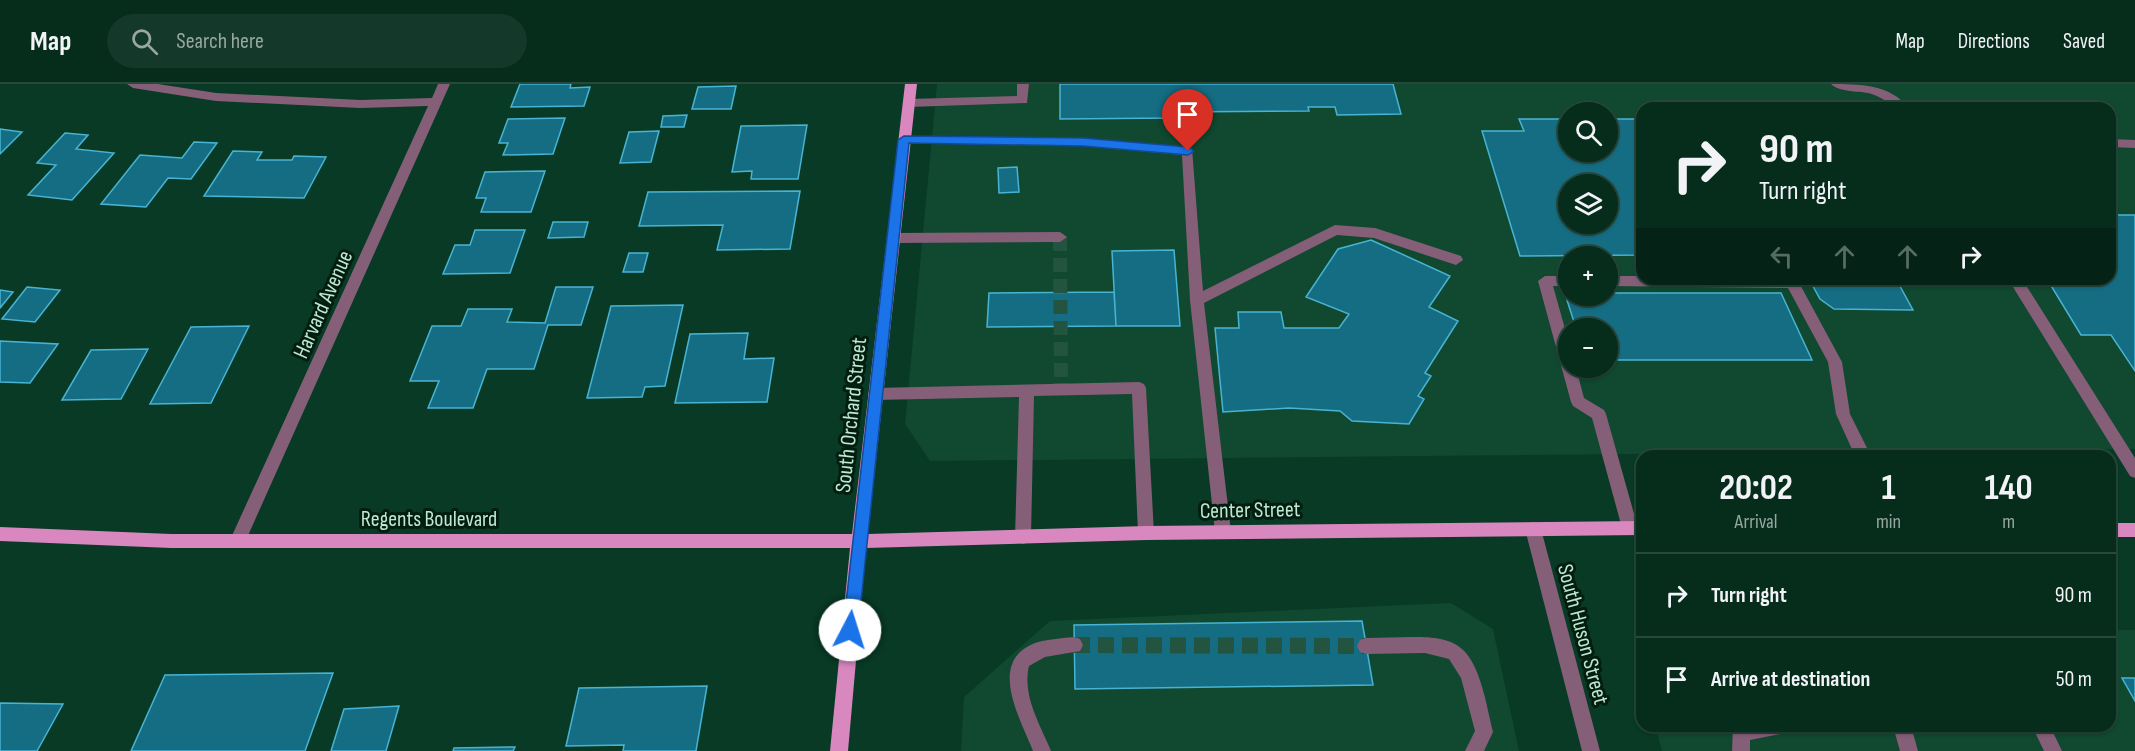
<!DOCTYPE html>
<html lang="en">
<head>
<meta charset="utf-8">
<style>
	body { margin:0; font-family:"Sofia Sans Condensed",sans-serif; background:#143829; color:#f1f3f6; height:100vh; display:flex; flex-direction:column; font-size:22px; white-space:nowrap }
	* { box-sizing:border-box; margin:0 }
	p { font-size:20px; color:#98a7a3 }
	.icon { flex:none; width:33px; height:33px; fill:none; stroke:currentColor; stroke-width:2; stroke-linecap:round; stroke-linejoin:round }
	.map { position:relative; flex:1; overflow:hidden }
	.details { position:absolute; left:1636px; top:366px; width:480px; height:282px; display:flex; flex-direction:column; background:#062c1c; border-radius:18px; box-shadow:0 2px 4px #0004,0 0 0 2px #27483b }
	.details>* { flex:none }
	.guide { position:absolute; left:1636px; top:18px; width:480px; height:183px; border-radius:18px; box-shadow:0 2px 4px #0004,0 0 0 2px #27483b; background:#062c1c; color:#f1f3f6; overflow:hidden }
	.tools { position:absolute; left:1558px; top:18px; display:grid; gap:12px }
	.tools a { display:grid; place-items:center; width:60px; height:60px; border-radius:50%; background:#062c1c; box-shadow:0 2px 4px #0004,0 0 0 2px #27483b; font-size:30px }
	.pin { position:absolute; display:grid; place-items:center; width:51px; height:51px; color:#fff; margin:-62px -26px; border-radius:50% 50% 50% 0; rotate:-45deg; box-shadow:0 0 6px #0007 }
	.pin .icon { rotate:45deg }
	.me { position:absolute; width:66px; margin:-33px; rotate:5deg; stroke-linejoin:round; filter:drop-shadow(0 0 4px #0008) }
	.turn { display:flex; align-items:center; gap:21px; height:126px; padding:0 24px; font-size:27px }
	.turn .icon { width:78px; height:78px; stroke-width:2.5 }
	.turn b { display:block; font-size:42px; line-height:51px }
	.lanes { display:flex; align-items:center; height:57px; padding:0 24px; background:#0003; justify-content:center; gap:30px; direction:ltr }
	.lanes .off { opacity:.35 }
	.eta { display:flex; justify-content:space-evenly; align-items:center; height:102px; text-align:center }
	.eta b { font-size:36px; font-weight:700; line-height:42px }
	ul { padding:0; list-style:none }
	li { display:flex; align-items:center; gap:18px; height:84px; padding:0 24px; border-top:2px solid #27483b }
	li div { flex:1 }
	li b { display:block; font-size:22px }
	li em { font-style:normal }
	header { display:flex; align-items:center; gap:36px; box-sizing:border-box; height:84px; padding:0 30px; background:#062c1c; border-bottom:2px solid #27483b }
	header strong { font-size:28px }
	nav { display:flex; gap:33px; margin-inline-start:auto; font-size:21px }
	.search { width:420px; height:54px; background:#143829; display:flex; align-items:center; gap:15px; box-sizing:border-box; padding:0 21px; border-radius:33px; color:#98a7a3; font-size:22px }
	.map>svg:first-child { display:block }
	.built { fill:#104830; fill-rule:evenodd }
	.building { fill:#156d83; stroke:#48b4d3; stroke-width:1.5; fill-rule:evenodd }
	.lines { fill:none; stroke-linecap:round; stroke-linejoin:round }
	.minor-tunnel-far1 { stroke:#23543f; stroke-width:14; stroke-dasharray:14 7; stroke-linecap:butt }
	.minor-tunnel { stroke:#23543f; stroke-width:16; stroke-dasharray:16 8; stroke-linecap:butt }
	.minor { fill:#855e78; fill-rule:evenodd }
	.major { fill:#d888bf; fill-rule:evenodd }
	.route { fill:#1a73e8; stroke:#114b97; stroke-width:1.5 }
	.labels { text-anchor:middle; stroke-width:6; stroke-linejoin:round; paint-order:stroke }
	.street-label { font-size:22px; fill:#bfe8d0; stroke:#031e11 }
</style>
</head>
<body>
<header>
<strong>Map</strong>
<div class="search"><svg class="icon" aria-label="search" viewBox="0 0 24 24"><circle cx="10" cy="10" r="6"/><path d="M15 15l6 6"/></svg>Search here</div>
<nav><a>Map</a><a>Directions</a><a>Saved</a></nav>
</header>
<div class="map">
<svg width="2135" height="667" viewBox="0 0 2135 667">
	<rect width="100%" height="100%" fill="#083a25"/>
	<path class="built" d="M 937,0 L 2135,0 L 2135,365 L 930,377 L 905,340 ZM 1642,24 L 2110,24 L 2110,195 L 1642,195 ZM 1569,28 L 1608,28 L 1608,68 L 1569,68 ZM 1569,100 L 1608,100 L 1608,140 L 1569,140 ZM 1569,172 L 1608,172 L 1608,212 L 1569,212 ZM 1569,244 L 1608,244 L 1608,284 L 1569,284 Z
		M 1451,519 L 1493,545 L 1519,667 L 961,667 L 964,613 L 1050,537 Z
		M 2111,546 L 2135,546 L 2135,667 L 1662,667 L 1655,642 L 2110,642 Z"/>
	<path class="building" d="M 520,0 L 571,0 L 570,4 L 590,3 L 584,22 L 511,23 Z
		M 1060,0 L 1393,0 L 1401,30 L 1337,31 L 1335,23 L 1308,23 L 1309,27 L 1172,28 L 1173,34 L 1060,35 Z
		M 736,2 L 731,25 L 692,25 L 698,3 Z
		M 687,31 L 684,43 L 661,43 L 663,32 Z
		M 565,34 L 553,70 L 503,71 L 508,59 L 499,59 L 508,35 Z
		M 1519,35 L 1569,35 L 1569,68 L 1608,68 L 1608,35 L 1642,35 L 1642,171 L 1520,172 L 1482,47 L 1524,47 ZM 1569,100 L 1608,100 L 1608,140 L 1569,140 Z
		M 807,41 L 798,95 L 751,95 L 752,87 L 732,88 L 741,42 Z
		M 0,45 L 22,48 L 0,70 Z
		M 659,47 L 651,78 L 620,79 L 629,48 Z
		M 65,49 L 88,51 L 76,65 L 114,69 L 72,116 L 28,111 L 56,81 L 37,79 Z
		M 194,58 L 217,59 L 191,95 L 168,94 L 146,123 L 101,120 L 140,71 L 182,74 Z
		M 233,67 L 262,68 L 257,76 L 292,76 L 294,72 L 326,73 L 304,114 L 204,112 Z
		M 1017,83 L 1019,108 L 999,109 L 998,84 Z
		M 545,87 L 531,128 L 481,128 L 486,114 L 476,114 L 485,88 Z
		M 800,107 L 790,165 L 717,166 L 723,141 L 639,142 L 648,108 Z
		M 2110,131 L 2135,131 L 2135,287 L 2111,251 L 2081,251 L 2047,195 L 2110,195 Z
		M 553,138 L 588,138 L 584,153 L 548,154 Z
		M 475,146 L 525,146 L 510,189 L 443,190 L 455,161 L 470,161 Z
		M 1371,156 L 1450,192 L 1429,223 L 1458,237 L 1425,289 L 1431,292 L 1418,312 L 1424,315 L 1409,340 L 1352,337 L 1340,327 L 1289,324 L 1223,328 L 1215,244 L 1239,244 L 1238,228 L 1281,228 L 1284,244 L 1339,244 L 1349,230 L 1306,213 L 1338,165 Z
		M 1174,166 L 1180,242 L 1116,242 L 1112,167 Z
		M 629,169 L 648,169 L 643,188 L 623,188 Z
		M 1809,195 L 1896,195 L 1913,226 L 1834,225 L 1820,215 Z
		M 27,203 L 60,206 L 35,238 L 2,235 Z
		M 556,203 L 593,203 L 581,241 L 548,241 L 534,285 L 487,285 L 473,324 L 428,324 L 439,297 L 410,297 L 432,242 L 461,242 L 468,225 L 512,225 L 507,238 L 545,239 Z
		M 0,206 L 13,208 L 0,224 Z
		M 1114,208 L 1116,242 L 987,243 L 989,209 Z
		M 1608,209 L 1781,209 L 1812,276 L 1608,276 L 1608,244 L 1576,244 L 1565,210 L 1608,212 Z
		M 683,221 L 665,302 L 645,303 L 642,313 L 587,314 L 611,222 Z
		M 249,242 L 211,319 L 150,320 L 191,243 Z
		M 748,249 L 744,275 L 774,274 L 767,318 L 675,319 L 690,250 Z
		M 0,257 L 58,260 L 30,299 L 0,298 Z
		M 148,265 L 121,315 L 62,316 L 91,266 Z
		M 1362,537 L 1373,601 L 1075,605 L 1074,541 Z
		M 333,589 L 305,667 L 131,667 L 165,591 Z
		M 2122,594 L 2135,594 L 2135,617 Z
		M 707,602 L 696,667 L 623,667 L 624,661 L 566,662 L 579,604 Z
		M 0,619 L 63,620 L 37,667 L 0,667 Z
		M 399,622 L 386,667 L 331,667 L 344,625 Z
		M 515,663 L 513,667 L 453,667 L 454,664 Z"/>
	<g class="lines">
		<path class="minor-tunnel-far1" d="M 1060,153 L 1061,301"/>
		<path class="minor-tunnel" d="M 1061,299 L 1061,306
			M 1074,561 L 1366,562"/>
		<path class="minor" d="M 127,0 L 158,0 L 216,9 L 360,16 L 432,14 L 438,0 L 450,0 L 246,456 L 244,461 L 238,463 L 232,461 L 230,456 L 428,22 L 360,24 L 216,17 L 133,4 Z
			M 1017,0 L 1029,0 L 1027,19 L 909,23 L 903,19 L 909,15 L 1017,12 Z
			M 1831,0 C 1858,0 1891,0 1908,24 C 1892,24 1884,13 1868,9 C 1857,7 1839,8 1831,0 Z
			M 904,52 L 1083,54 L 1192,64 L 1203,207 L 1335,141 L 1375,144 L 1461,172 L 1463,176 L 1456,181 L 1374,154 L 1337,151 L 1204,219 L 1231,448 L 1229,453 L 1223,455 L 1217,453 L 1215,448 L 1190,216 L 1182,71 L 1083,62 L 900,59 L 898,56 Z
			M 2110,55 L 2135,56 L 2135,64 L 2110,63 Z
			M 1060,148 L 1067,153 L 1060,158 L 893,159 L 886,154 L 893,149 Z
			M 1545,192 L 1569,192 L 1569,202 L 1553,202 L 1569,259 L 1569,284 L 1576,284 L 1584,314 L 1604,326 L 1606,330 L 1638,444 L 1636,449 L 1630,451 L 1624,449 L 1622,444 L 1592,334 L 1573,322 L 1571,318 L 1538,197 Z
			M 1608,192 L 1642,192 L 1642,195 L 1797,195 L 1842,278 L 1850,330 L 1871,372 L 1855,372 L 1836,330 L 1828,278 L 1788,204 L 1608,202 Z
			M 2008,195 L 2022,195 L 2135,374 L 2135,394 L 2130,392 Z
			M 1139,298 L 1144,300 L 1146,304 L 1154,449 L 1152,454 L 1146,456 L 1140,454 L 1138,449 L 1132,310 L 1034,312 L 1031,453 L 1029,458 L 1023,460 L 1017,458 L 1015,453 L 1019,313 L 875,316 L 870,314 L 868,310 L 870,306 L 875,304 Z
			M 1533,438 L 1539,440 L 1541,445 L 1600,667 L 1582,667 L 1525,445 L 1527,440 Z
			M 1074,553 L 1080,555 L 1083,561 L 1080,567 L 1045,573 L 1029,582 C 1022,612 1040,640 1051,667 L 1033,667 C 1019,632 984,572 1042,557 C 1052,555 1063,554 1074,553 Z
			M 1412,553 C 1428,553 1449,553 1462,565 C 1481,581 1487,625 1493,648 L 1484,667 L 1465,667 L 1475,647 L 1461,594 L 1449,575 L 1425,569 L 1366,570 L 1360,568 L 1357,562 L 1360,556 L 1366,554 Z
			M 1733,642 L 1793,642 L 1790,648 L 1750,656 L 1750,667 L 1732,667 Z
			M 1893,642 L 1911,642 L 1918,667 L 1900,667 Z
			M 2032,642 L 2050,642 L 2062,667 L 2044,667 Z"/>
		<path class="major" d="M 905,0 L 917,0 L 868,450 L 1146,442 L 1642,437 L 1642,451 L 1146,456 L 866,464 L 848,667 L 830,667 L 850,464 L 171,464 L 0,457 L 0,443 L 171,450 L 852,450 Z
			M 2110,439 L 2135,439 L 2135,453 L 2110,453 Z"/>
	</g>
	<path class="route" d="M 904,52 L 1083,54 L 1188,63 L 1194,67 L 1188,71 L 1083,62 L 909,59 L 858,546 L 856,551 L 850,553 L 845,551 L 843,546 L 898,56 Z"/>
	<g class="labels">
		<g class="street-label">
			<text transform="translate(322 220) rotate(-66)" y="8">Harvard Avenue</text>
			<text transform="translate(850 331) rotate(-84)" y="8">South Orchard Street</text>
			<text transform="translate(1250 425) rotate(-1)" y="8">Center Street</text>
			<text x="429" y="442">Regents Boulevard</text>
			<text transform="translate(1584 550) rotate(75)" y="8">South Huson Street</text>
		</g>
	</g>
</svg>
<div class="tools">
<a><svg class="icon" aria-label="search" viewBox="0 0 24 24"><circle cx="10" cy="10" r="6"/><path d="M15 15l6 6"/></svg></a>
<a><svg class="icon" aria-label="layers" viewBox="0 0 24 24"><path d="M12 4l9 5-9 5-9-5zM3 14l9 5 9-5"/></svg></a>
<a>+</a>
<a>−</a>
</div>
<div class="pin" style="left:1188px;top:67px;background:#d93025"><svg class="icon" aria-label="arrive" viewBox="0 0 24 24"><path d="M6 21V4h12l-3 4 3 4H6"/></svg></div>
<svg class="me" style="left:850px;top:546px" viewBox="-20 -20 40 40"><circle r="19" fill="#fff"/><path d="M0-13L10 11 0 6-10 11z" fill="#1a73e8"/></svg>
<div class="guide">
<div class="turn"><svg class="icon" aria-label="right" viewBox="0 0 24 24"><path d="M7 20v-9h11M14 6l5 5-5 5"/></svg><div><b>90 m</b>Turn right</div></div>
<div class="lanes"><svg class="icon off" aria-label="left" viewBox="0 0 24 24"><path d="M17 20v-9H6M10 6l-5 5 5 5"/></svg><svg class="icon off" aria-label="ahead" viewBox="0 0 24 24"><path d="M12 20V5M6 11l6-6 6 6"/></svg><svg class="icon off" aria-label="ahead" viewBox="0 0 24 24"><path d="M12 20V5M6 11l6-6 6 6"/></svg><svg class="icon" aria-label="right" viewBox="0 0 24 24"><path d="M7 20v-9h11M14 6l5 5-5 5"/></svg></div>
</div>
<section class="details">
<div class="eta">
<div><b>20:02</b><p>Arrival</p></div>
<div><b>1</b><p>min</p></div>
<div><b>140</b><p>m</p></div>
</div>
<ul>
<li><svg class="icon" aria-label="right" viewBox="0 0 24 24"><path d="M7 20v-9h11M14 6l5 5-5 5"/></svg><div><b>Turn right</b></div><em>90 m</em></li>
<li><svg class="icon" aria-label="arrive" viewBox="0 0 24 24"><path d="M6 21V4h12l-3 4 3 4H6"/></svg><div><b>Arrive at destination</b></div><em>50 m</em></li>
</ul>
</section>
</div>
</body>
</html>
